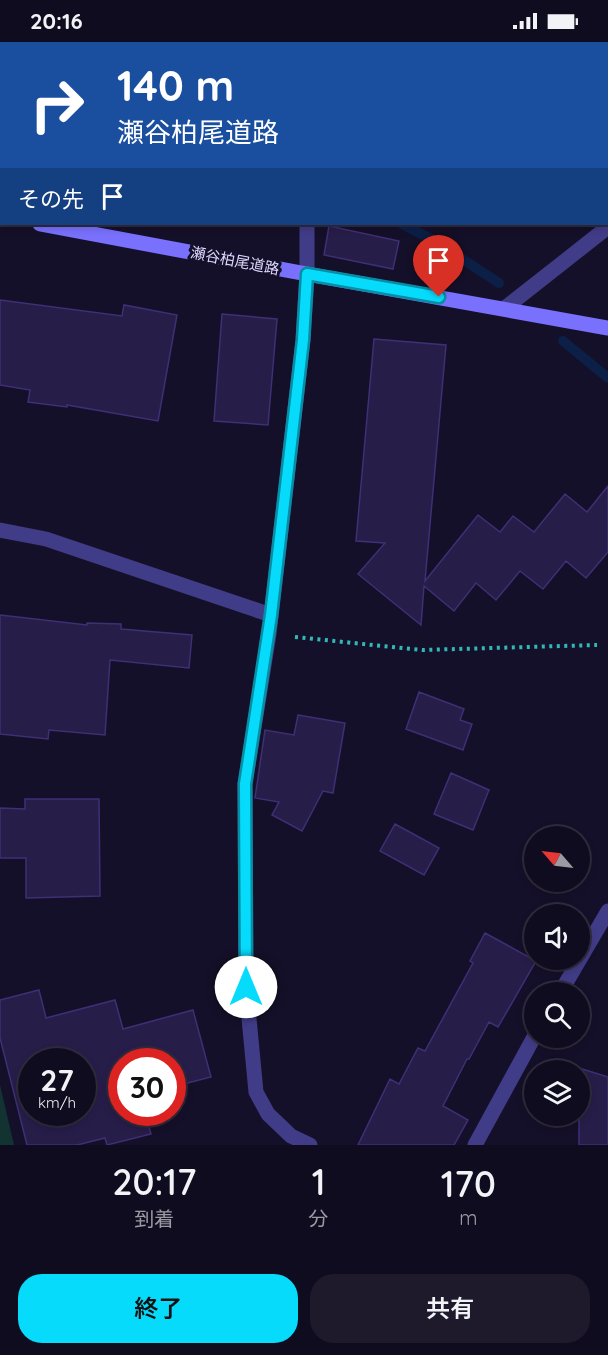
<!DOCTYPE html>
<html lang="ja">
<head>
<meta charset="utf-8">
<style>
	body { margin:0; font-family:Quicksand,"Noto Sans JP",sans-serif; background:#1e1a2c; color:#f1f3f6; height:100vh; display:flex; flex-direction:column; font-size:22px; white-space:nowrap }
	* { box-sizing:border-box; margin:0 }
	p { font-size:20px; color:#9c9ba4 }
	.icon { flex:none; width:33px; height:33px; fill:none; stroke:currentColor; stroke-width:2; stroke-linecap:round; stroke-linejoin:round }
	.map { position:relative; height:1103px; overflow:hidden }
	.panel { display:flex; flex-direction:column; background:#100c1f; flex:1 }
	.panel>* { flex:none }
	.guide { position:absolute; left:0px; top:0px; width:609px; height:183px; box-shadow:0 3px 9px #0003,0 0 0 2px #302c3d; background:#1a4fa0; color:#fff; overflow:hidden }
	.needle { width:39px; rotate:298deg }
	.controls { position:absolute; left:524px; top:784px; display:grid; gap:12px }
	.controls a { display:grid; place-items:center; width:66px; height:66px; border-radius:50%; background:#100c1f; box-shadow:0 3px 9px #0003,0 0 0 2px #302c3d; font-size:30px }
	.speed { position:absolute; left:18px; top:1006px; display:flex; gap:12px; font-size:30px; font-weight:700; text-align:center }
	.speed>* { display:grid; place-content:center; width:78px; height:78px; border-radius:50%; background:#100c1f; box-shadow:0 3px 9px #0003,0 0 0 2px #302c3d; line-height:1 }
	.speed small { font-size:15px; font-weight:400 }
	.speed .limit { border:9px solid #d22; background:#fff; color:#111 }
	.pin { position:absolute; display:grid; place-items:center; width:51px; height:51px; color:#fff; margin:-62px -26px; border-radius:50% 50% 50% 0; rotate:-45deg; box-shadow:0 0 6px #0007 }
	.pin .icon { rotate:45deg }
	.me { position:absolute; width:66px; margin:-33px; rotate:0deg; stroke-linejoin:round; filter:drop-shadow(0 0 4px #0008) }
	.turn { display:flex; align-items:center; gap:21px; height:126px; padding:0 18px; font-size:27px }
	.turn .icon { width:78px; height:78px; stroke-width:2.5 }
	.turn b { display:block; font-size:42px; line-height:51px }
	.then { display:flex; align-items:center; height:57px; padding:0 18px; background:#0003; gap:12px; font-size:22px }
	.eta { display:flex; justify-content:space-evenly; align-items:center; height:102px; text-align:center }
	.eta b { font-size:36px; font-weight:600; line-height:42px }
	.action { display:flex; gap:12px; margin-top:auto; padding:12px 18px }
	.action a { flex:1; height:69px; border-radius:24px; background:#07dbfc; color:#111; font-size:24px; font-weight:600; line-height:69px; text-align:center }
	.action a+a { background:#1e1a2c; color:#f1f3f6 }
	.status { display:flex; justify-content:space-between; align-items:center; height:42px; padding:0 30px; background:#100c1f; direction:ltr }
	.status svg { height:16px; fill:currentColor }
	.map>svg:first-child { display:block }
	.green { fill:#133232 }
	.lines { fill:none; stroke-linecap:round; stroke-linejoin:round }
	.stream { stroke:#0b1f47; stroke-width:10 }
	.building { fill:#271d49; stroke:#3f2f75; stroke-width:1.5; fill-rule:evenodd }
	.path { stroke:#32b9b6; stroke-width:4; stroke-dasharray:3 4.5; stroke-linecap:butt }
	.minor { stroke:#413c87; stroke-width:15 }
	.tertiary { stroke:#413c87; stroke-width:15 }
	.secondary { stroke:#7971fd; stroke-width:15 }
	.route-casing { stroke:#058ea4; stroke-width:15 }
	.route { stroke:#07dbfc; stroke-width:10 }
	.labels { text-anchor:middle; stroke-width:6; stroke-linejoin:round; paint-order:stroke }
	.street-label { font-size:15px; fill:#ded8fe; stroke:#151029 }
</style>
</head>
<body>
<div class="status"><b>20:16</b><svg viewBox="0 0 49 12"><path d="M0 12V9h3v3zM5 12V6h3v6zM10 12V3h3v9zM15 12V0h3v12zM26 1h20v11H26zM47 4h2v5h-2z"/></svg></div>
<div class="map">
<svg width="608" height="1103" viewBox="0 0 608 1103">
	<rect width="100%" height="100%" fill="#151029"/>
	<path class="green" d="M 0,1043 L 14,1103 L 0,1103 Z"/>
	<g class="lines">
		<path class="stream" d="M 402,182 L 433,198 L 499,241
			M 563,299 L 608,336"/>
	</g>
	<path class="building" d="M 329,184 L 399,199 L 393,227 L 324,213 Z
		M 0,258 L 122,274 L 124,263 L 177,273 L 158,379 L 67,363 L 67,365 L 28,360 L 30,348 L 0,343 Z
		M 222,272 L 277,277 L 268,383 L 214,379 Z
		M 374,297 L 446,303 L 425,539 L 478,473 L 500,490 L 513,474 L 534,490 L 565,452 L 587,470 L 608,444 L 608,510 L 586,536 L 566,519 L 543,547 L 520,529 L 496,558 L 476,541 L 454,569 L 424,544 L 421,583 L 358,532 L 385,501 L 356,499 Z
		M 0,573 L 87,583 L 87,581 L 121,582 L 121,587 L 192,593 L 189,626 L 110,618 L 105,693 L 49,688 L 48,697 L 0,692 Z
		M 419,650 L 464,667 L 460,678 L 472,682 L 463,708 L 406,687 Z
		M 298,673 L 345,681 L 333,751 L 323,749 L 302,789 L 272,773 L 279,760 L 255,756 L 265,688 L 294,693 Z
		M 451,731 L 489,748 L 473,788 L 434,772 Z
		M 25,757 L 99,757 L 100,854 L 26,856 L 26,816 L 0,816 L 0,766 L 25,767 Z
		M 395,782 L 439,806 L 424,833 L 380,809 Z
		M 552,865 L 567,873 L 548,873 Z
		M 485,891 L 536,919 L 498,985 L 489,980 L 469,1017 L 467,1017 L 443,1064 L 468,1078 L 454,1103 L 358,1103 L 390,1037 L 399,1042 L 418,1006 L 425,1009 L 473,921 L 470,919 Z
		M 39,948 L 46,976 L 115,958 L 123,987 L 193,968 L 211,1035 L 172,1045 L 172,1020 L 122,1020 L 122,1071 L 145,1071 L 151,1092 L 107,1103 L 105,1096 L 77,1103 L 27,1103 L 0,996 L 0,958 ZM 32,1020 L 82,1020 L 82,1071 L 32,1071 Z
		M 579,1026 L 608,1035 L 608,1103 L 579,1103 Z"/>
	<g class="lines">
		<path class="path" d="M 295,595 L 422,608 L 597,603"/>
		<path class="minor" d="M 330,2 L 331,0
			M 307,182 L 307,232 L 303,298 L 269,592 L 245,742 L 246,945 L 256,1050 L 268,1072 L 291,1094 L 310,1103
			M 505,266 L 608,185
			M 0,488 L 46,497 L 271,573
			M 560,951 L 608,869
			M 475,1103 L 534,995"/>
		<path class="tertiary" d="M 146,0 L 153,2"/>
		<path class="secondary" d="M 0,174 L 2,174
			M 40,182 L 307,232 L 608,286"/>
	</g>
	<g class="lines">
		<g class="route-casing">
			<path id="route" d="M 246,945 L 245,742 L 271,573 L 303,298 L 307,232 L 439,255"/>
		</g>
		<use href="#route" class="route"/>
	</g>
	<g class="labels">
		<g class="street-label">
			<text transform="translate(235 219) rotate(11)" y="5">瀬谷柏尾道路</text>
		</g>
	</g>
</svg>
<div class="controls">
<a><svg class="needle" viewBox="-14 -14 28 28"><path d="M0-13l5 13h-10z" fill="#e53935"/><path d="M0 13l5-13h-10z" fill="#9c9ba4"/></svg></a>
<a><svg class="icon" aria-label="sound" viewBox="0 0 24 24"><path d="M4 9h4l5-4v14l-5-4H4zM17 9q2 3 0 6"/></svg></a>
<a><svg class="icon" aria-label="search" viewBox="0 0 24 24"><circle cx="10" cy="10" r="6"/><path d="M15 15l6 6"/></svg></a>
<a><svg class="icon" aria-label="layers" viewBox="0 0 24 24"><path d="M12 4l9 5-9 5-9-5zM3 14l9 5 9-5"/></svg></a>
</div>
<div class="speed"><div>27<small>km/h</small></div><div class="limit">30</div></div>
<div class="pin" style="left:439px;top:255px;background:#d93025"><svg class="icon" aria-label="arrive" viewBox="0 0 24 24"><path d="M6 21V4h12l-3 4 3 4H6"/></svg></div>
<svg class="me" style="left:246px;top:945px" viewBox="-20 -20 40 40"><circle r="19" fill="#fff"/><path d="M0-13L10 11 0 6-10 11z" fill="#07dbfc"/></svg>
<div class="guide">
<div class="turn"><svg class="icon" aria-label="right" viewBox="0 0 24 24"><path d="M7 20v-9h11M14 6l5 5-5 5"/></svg><div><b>140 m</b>瀬谷柏尾道路</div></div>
<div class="then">その先<svg class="icon" aria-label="arrive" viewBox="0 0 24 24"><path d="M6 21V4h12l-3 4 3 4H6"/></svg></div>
</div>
</div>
<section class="panel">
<div class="eta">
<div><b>20:17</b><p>到着</p></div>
<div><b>1</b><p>分</p></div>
<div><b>170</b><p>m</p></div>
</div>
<div class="action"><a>終了</a><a>共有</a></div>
</section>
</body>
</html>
